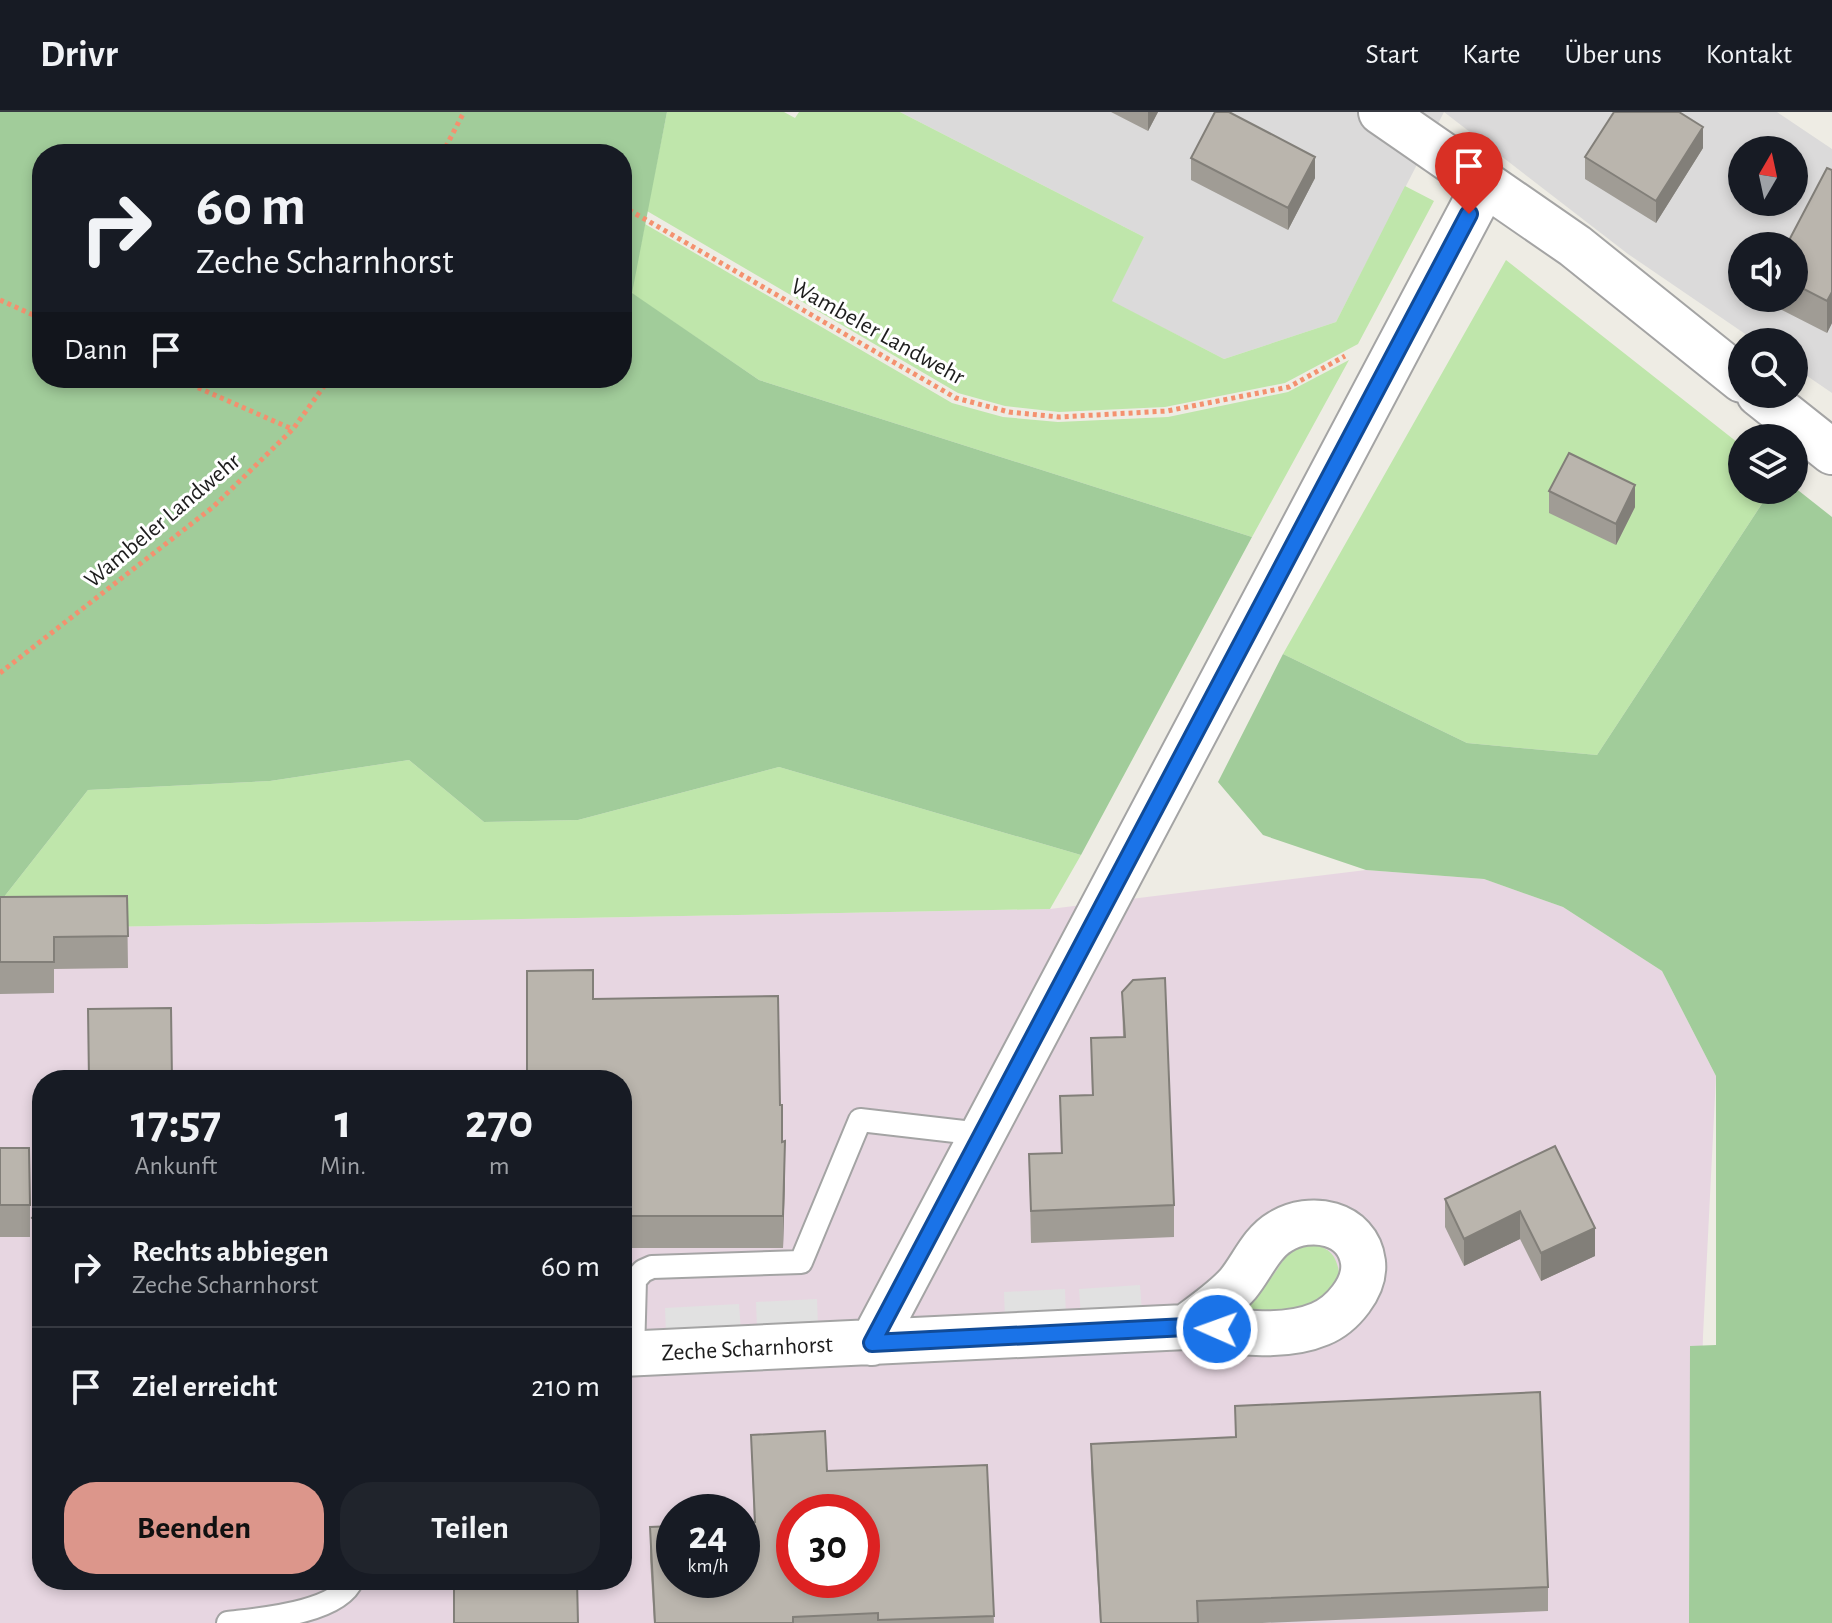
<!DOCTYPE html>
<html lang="de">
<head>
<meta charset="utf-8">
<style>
	body { margin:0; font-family:"Alegreya Sans",sans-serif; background:#20242c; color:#f1f3f6; height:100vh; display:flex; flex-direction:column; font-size:30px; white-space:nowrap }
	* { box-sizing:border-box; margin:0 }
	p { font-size:26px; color:#9ea1a6 }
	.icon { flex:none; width:44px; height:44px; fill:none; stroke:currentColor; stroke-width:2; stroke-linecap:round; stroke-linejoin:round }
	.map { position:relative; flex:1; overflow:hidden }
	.side { position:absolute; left:32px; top:958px; width:600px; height:520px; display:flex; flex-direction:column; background:#171b24; border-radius:32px; box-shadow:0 4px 12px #0003 }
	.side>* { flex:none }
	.hud { position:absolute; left:32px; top:32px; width:600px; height:244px; border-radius:32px; box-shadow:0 4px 12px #0003; background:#171b24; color:#f1f3f6; overflow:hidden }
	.needle { width:52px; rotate:9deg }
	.controls { position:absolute; left:1728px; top:24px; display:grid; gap:16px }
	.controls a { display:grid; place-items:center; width:80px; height:80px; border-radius:50%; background:#171b24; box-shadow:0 4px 12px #0003; font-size:40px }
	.speed { position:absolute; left:656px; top:1382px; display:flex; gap:16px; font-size:40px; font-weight:700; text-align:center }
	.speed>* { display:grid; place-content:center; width:104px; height:104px; border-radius:50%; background:#171b24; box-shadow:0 4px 12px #0003; line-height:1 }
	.speed small { font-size:20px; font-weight:400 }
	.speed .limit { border:12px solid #d22; background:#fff; color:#111 }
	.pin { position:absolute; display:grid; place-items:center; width:68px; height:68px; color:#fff; margin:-82px -34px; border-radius:50% 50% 50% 0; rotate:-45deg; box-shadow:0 0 8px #0007 }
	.pin .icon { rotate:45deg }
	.me { position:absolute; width:88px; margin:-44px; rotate:272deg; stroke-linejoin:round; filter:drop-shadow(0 0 6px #0008) }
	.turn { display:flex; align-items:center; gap:28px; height:168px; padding:0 32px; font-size:36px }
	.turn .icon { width:104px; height:104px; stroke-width:2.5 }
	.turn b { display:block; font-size:56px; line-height:68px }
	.then { display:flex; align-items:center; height:76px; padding:0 32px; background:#0003; gap:16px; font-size:30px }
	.eta { display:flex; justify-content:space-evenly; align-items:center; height:136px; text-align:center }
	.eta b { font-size:48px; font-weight:700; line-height:56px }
	.button { display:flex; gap:16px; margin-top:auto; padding:16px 32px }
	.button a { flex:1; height:92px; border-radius:32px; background:#dc968b; color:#111; font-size:32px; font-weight:700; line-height:92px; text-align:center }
	.button a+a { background:#20242c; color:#f1f3f6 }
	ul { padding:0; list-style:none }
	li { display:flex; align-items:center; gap:24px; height:120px; padding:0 32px; border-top:2px solid #363941 }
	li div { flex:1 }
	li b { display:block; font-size:30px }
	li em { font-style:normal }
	header { display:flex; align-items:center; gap:48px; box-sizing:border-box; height:112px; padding:0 40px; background:#171b24; border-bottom:2px solid #363941 }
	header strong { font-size:38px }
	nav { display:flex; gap:44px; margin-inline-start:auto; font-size:28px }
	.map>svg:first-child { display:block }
	.residential { fill:#dbdada; fill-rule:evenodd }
	.industrial { fill:#e7d6e1; fill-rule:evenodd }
	.grass { fill:#bfe6ab }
	.forest { fill:#a1cc9a; fill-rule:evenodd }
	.parking { fill:#e1e1e1 }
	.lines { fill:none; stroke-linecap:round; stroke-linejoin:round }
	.lane-casing { stroke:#a4a4a4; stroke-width:26 }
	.street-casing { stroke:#a4a4a4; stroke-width:48 }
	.path { stroke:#f4916f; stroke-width:5; stroke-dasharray:4 4; stroke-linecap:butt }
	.lane { stroke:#fff; stroke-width:22 }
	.street { stroke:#fff; stroke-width:44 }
	.wall { fill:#a09c95 }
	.shaded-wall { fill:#827f79 }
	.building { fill:#bab5ad; stroke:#827f79; stroke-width:2; fill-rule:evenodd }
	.route-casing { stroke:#114b97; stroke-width:20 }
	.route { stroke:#1a73e8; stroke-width:14 }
	.labels { text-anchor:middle; stroke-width:6; stroke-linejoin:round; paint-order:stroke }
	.street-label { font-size:24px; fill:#1d1d1d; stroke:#fff }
</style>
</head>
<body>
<header>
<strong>Drivr</strong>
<nav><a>Start</a><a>Karte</a><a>Über uns</a><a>Kontakt</a></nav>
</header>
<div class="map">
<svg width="1832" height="1511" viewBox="0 0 1832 1511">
	<rect width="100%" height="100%" fill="#eeece4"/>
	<path class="residential" d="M 900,0 L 1777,0 L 1832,37 L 1832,281 L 1794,255 L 1794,230 L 1757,230 L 1628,142 L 1444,0 L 1336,210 L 1224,247 L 1111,189 L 1144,125 ZM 1742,38 L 1794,38 L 1794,90 L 1742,90 ZM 1742,134 L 1794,134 L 1794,186 L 1742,186 Z"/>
	<path class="industrial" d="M 1366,758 L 1484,767 L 1563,795 L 1662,859 L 1716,964 L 1703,1224 L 1695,1511 L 0,1511 L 0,817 L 1050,797 ZM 42,968 L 622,968 L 622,1468 L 42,1468 ZM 674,1400 L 742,1400 L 742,1468 L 674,1468 ZM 794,1400 L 862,1400 L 862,1468 L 794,1468 Z"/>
	<path class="grass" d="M 667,0 L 784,0 L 795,6 L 799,0 L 900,0 L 1144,125 L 1112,189 L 1224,247 L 1336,210 L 1405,74 L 1434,89 L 1358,232 L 1285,271 L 1165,295 L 1059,300 L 1005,294 L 958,281 L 647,99 Z
		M 645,112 L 952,291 L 1003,305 L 1058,310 L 1168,305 L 1288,280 L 1349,248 L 1252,425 L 759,268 L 631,181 Z
		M 1506,148 L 1742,334 L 1742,378 L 1771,378 L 1597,643 L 1467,631 L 1283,542 Z
		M 409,648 L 484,710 L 578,708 L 779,655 L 1081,743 L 1050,797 L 0,817 L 0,790 L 88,678 L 270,669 Z
		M 1309,1131 C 1322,1134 1333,1138 1337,1152 C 1352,1192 1274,1201 1249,1208 L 1242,1207 L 1242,1193 C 1252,1186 1263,1176 1271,1166 C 1285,1148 1285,1138 1309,1131 Z"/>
	<path class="forest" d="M 0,0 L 667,0 L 632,181 L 759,268 L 1252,425 L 1081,743 L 779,655 L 578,708 L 484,710 L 409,648 L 270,669 L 88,678 L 0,790 ZM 42,42 L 622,42 L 622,266 L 42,266 Z
		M 1794,375 L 1832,405 L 1832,1511 L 1689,1511 L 1690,1234 L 1716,1233 L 1716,964 L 1662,859 L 1563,795 L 1484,767 L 1366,758 L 1263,723 L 1218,670 L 1283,542 L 1467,631 L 1597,643 L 1771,378 L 1794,378 Z"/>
	<path class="parking" d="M 1140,1173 L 1142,1200 L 1081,1204 L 1079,1177 Z
		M 1065,1177 L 1066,1204 L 1005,1207 L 1004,1180 Z
		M 817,1187 L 818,1214 L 757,1217 L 756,1190 Z
		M 739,1192 L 741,1219 L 666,1222 L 665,1196 Z"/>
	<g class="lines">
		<g class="lane-casing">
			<path id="lane" d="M 633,1242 L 635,1168 L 643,1159 L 652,1155 L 801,1150 L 860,1008 L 981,1022
				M 228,1511 C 259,1507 339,1501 352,1468"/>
		</g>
		<g class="street-casing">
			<path id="street" d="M 1381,0 L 1575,134 L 1742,268
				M 1759,282 L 1832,340
				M 872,1231 L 1485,72
				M 622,1242 L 1186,1215 C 1229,1218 1280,1229 1320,1212 C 1342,1203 1366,1175 1363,1150 C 1358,1110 1310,1101 1280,1120 C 1261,1131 1252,1155 1238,1172 C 1224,1188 1203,1202 1186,1215"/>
		</g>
		<path class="path" d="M 442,42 L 464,0
			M 622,94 L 956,286 L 1009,300 L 1059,305 L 1167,299 L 1289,275 L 1345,244
			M 0,188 L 42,207
			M 176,266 L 292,317
			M 0,561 L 213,395 L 293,317 L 330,266"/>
		<use href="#lane" class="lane"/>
		<use href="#street" class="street"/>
	</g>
	<path class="wall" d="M 1111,0 L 1158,0 L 1148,19 Z
		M 1703,36 L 1656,111 L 1585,67 L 1585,45 Z
		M 1191,46 L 1315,66 L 1288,118 L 1191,68 Z
		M 1832,58 L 1832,211 L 1827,221 L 1772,193 L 1772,186 L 1794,186 L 1794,134 Z
		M 1549,379 L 1635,395 L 1616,433 L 1549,401 Z
		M 127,784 L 128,856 L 54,857 L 54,881 L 0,882 L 0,785 Z
		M 1122,880 L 1174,1093 L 1174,1125 L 1031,1131 L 1029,1042 L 1061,1041 L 1060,984 L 1092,983 L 1091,926 L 1123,925 Z
		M 593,887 L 780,993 L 785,1061 L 783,1136 L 622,1136 L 622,968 Z
		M 1555,1034 L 1595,1144 L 1541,1169 L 1520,1127 L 1464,1154 L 1445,1115 L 1445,1087 Z
		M 0,1036 L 30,1093 L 30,1125 L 0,1125 Z
		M 42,1095 L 42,1146 L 32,1138 L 32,1106 Z
		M 1235,1294 L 1548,1475 L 1548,1499 L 1262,1511 L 1100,1511 L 1091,1357 L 1091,1332 L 1235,1325 Z
		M 751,1323 L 827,1359 L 987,1353 L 994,1511 L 654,1511 L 650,1447 L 650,1415 L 754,1410 Z
		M 48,1468 L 116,1468 L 48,1469 Z"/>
	<path class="shaded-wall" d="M 1148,0 L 1158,0 L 1148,19 Z
		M 1703,15 L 1703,36 L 1656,111 L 1656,89 Z
		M 1315,45 L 1315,66 L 1288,118 L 1288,96 Z
		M 1832,180 L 1832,211 L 1827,221 L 1827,189 Z
		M 1635,373 L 1635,395 L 1616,433 L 1616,412 Z
		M 785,1029 L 785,1061 L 783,1136 L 783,1104 Z
		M 1520,1099 L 1520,1127 L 1464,1154 L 1464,1127 Z
		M 1595,1116 L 1595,1144 L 1541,1169 L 1541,1141 Z"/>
	<path class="building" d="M 1215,0 L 1229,0 L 1315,45 L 1288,96 L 1191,46 Z
		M 1614,0 L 1679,0 L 1703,15 L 1656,89 L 1585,45 Z
		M 1827,56 L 1832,58 L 1832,180 L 1827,189 L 1794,172 L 1794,134 L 1786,134 Z
		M 1569,341 L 1635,373 L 1616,412 L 1549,379 Z
		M 127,784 L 128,824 L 54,825 L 54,850 L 0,850 L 0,785 Z
		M 593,858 L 593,887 L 778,884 L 780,993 L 782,993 L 782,1030 L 785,1029 L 783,1104 L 622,1104 L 622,968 L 527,968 L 527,859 Z
		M 1165,866 L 1174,1093 L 1031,1099 L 1029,1042 L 1062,1041 L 1060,984 L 1093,983 L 1091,926 L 1125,925 L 1122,880 L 1133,868 Z
		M 171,896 L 172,968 L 89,968 L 88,897 Z
		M 1555,1034 L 1595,1116 L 1541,1141 L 1520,1099 L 1464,1127 L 1445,1087 Z
		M 0,1036 L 29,1036 L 30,1093 L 0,1093 Z
		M 42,1095 L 42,1114 L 32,1106 Z
		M 1540,1280 L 1548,1475 L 1197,1489 L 1198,1511 L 1101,1511 L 1091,1332 L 1236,1325 L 1235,1294 Z
		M 825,1319 L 827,1359 L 987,1353 L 994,1504 L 878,1508 L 878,1501 L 793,1505 L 793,1511 L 655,1511 L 650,1415 L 674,1414 L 674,1468 L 742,1468 L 742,1411 L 755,1410 L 751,1323 ZM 794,1400 L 862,1400 L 862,1468 L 794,1468 Z
		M 454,1468 L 577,1468 L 578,1511 L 454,1511 Z"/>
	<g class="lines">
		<g class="route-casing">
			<path id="route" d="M 1217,1217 L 1186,1215 L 872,1231 L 1469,102"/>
		</g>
		<use href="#route" class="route"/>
	</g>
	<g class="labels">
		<g class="street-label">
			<text transform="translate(878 219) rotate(29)" y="8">Wambeler Landwehr</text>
			<text transform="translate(162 408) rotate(-40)" y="8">Wambeler Landwehr</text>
			<text transform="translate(747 1236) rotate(-3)" y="8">Zeche Scharnhorst</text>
		</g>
	</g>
</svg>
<div class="controls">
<a><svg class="needle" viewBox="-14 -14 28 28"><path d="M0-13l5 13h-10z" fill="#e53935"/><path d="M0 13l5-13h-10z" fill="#9ea1a6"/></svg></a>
<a><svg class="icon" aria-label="sound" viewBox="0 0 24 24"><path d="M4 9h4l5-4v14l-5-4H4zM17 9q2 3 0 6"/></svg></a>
<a><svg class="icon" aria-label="search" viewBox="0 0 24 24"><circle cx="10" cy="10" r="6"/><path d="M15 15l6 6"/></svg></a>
<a><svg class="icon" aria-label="layers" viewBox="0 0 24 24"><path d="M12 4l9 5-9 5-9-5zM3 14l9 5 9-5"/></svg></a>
</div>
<div class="speed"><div>24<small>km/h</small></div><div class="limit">30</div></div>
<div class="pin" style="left:1469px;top:102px;background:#d93025"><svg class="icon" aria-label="arrive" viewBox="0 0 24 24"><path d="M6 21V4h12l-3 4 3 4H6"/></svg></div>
<svg class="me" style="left:1217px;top:1217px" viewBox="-20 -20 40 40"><circle r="17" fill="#1a73e8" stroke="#fff" stroke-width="3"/><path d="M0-11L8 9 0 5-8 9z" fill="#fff"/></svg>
<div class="hud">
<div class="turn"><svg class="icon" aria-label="right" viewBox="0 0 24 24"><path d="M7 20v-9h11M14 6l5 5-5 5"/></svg><div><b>60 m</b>Zeche Scharnhorst</div></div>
<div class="then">Dann<svg class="icon" aria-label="arrive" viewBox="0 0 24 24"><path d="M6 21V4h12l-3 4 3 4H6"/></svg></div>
</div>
<section class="side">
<div class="eta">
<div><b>17:57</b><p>Ankunft</p></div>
<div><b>1</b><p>Min.</p></div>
<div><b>270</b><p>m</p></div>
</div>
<ul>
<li><svg class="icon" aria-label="right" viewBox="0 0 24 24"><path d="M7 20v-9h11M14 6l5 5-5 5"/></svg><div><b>Rechts abbiegen</b><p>Zeche Scharnhorst</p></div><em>60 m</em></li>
<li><svg class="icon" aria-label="arrive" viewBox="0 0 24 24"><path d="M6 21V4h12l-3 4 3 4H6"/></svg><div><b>Ziel erreicht</b></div><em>210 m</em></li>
</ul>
<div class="button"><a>Beenden</a><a>Teilen</a></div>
</section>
</div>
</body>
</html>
